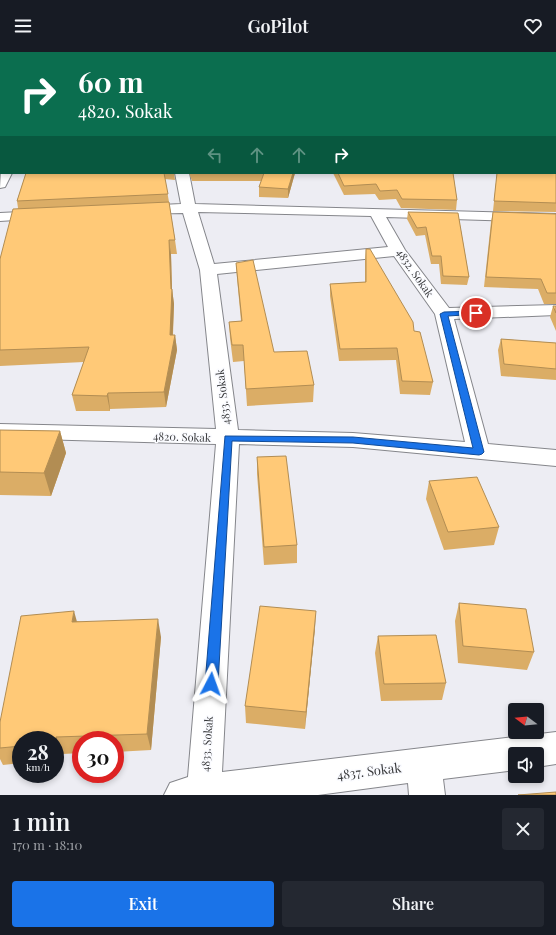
<!DOCTYPE html>
<html lang="en">
<head>
<meta charset="utf-8">
<style>
	body { margin:0; font-family:"Playfair Display",serif; background:#242831; color:#f1f3f6; height:100vh; display:flex; flex-direction:column; font-size:15px; white-space:nowrap }
	* { box-sizing:border-box; margin:0 }
	p { font-size:13px; color:#9ea1a6 }
	.icon { flex:none; width:22px; height:22px; fill:none; stroke:currentColor; stroke-width:2; stroke-linecap:round; stroke-linejoin:round }
	.map { position:relative; height:743px; overflow:hidden }
	.drawer { display:flex; flex-direction:column; background:#171b24; flex:1 }
	.drawer>* { flex:none }
	.hud { position:absolute; left:0px; top:0px; width:556px; height:122px; box-shadow:0 2px 6px #0003; background:#0b6e4f; color:#fff; overflow:hidden }
	.needle { width:26px; rotate:286deg }
	.tools { position:absolute; left:508px; top:651px; display:grid; gap:8px }
	.tools a { display:grid; place-items:center; width:36px; height:36px; border-radius:4px; background:#171b24; box-shadow:0 2px 6px #0003; font-size:20px }
	.speed { position:absolute; left:12px; top:679px; display:flex; gap:8px; font-size:20px; font-weight:700; text-align:center }
	.speed>* { display:grid; place-content:center; width:52px; height:52px; border-radius:50%; background:#171b24; box-shadow:0 2px 6px #0003; line-height:1 }
	.speed small { font-size:10px; font-weight:400 }
	.speed .limit { border:6px solid #d22; background:#fff; color:#111 }
	.pin { position:absolute; display:grid; place-items:center; width:34px; height:34px; color:#fff; margin:-17px; border:2px solid #fff; border-radius:50%; box-shadow:0 1px 4px #0007 }
	.me { position:absolute; width:44px; margin:-22px; rotate:4deg; stroke-linejoin:round; filter:drop-shadow(0 0 3px #0008) }
	.turn { display:flex; align-items:center; gap:14px; height:84px; padding:0 12px; font-size:18px }
	.turn .icon { width:52px; height:52px; stroke-width:2.5 }
	.turn b { display:block; font-size:28px; line-height:34px }
	.lanes { display:flex; align-items:center; height:38px; padding:0 12px; background:#0003; justify-content:center; gap:20px; direction:ltr }
	.lanes .off { opacity:.35 }
	.round { display:grid; place-items:center; flex:none; width:42px; height:42px; border-radius:4px; background:#242831 }
	.headline { display:flex; align-items:center; justify-content:space-between; height:68px; padding:0 12px }
	h1 { font-size:24px; font-weight:600; line-height:30px }
	.button { display:flex; gap:8px; margin-top:auto; padding:8px 12px }
	.button a { flex:1; height:46px; border-radius:4px; background:#1a73e8; color:#fff; font-size:16px; font-weight:600; line-height:46px; text-align:center }
	.button a+a { background:#242831; color:#f1f3f6 }
	header { display:flex; justify-content:space-between; align-items:center; height:52px; padding:0 12px; background:#171b24; font-size:18px; font-weight:600 }
	.map>svg:first-child { display:block }
	.lines { fill:none; stroke-linecap:round; stroke-linejoin:round }
	.street-casing { stroke:#85868b; stroke-width:2 }
	.secondary-casing { stroke:#85868b; stroke-width:2 }
	.street { fill:#fff; fill-rule:evenodd }
	.secondary { fill:#fff; fill-rule:evenodd }
	.wall { fill:#dbad66 }
	.shaded-wall { fill:#b28d53 }
	.building { fill:#ffc977; stroke:#b28d53 }
	.route { fill:#1a73e8; stroke:#114b97 }
	.labels { text-anchor:middle; stroke-width:3; stroke-linejoin:round; paint-order:stroke }
	.street-label { font-size:11px; fill:#393a3c; stroke:#fafbff }
	.near-street-label { font-size:13px; fill:#393a3c; stroke:#fafbff }
</style>
</head>
<body>
<header><svg class="icon" aria-label="menu" viewBox="0 0 24 24"><path d="M4 6h16M4 12h16M4 18h16"/></svg>GoPilot<svg class="icon" aria-label="heart" viewBox="0 0 24 24"><path d="M12 20l-8-8c-3-5 5-10 8-4 3-6 11-1 8 4z"/></svg></header>
<div class="map">
<svg width="556" height="743" viewBox="0 0 556 743">
	<rect width="100%" height="100%" fill="#ededf3"/>
	<g class="lines">
		<g class="street-casing">
			<path id="street" d="M 206,0 L 215,0 L 215,1 L 206,1 Z
				M 1,118 L 1,121 L 12,121 L 5,135 L 0,136 Z
				M 175,121 L 189,121 L 195,152 L 556,162 L 556,170 L 386,165 L 405,198 L 449,256 L 556,253 L 556,263 L 454,267 L 488,392 L 556,398 L 556,414 L 353,395 L 239,392 L 222,720 L 556,680 L 556,712 L 537,715 L 537,702 L 515,702 L 515,718 L 443,727 L 445,743 L 409,743 L 408,731 L 318,743 L 164,743 L 170,731 L 188,725 L 216,392 L 0,386 L 0,372 L 216,377 L 200,218 L 183,161 L 141,162 L 136,161 L 134,158 L 136,155 L 141,154 L 181,152 ZM 198,160 L 371,164 L 388,195 L 214,212 ZM 394,204 L 435,262 L 465,390 L 353,381 L 238,378 L 217,222 Z
				M 41,159 L 46,160 L 48,163 L 46,166 L 0,169 L 0,161 Z"/>
		</g>
		<g class="secondary-casing">
			<path id="secondary" d="M 0,88 L 1,88 L 1,96 L 0,96 Z"/>
		</g>
		<use href="#street" class="street"/>
		<use href="#secondary" class="secondary"/>
	</g>
	<path class="wall" d="M 556,55 L 556,160 L 493,159 L 497,121 L 555,121 Z
		M 26,121 L 174,121 L 175,128 L 165,127 L 169,150 L 175,188 L 177,202 L 171,202 L 172,237 L 174,252 L 173,283 L 175,283 L 177,298 L 166,355 L 110,357 L 110,359 L 76,359 L 72,343 L 84,310 L 0,314 L 0,207 L 18,156 L 17,149 Z
		M 189,121 L 295,121 L 288,146 L 259,145 L 259,135 L 261,129 L 192,129 Z
		M 333,121 L 453,121 L 457,148 L 456,158 L 401,156 L 396,147 L 379,148 L 375,142 L 344,143 Z
		M 408,160 L 458,161 L 469,225 L 467,233 L 441,232 L 439,212 L 431,212 L 425,183 L 416,184 L 407,167 Z
		M 493,160 L 556,162 L 556,252 L 544,252 L 538,237 L 484,235 L 491,170 Z
		M 366,197 L 414,279 L 433,330 L 430,343 L 400,342 L 396,308 L 339,309 L 330,244 L 330,232 L 365,230 L 365,208 Z
		M 236,211 L 274,300 L 314,333 L 313,350 L 247,354 L 244,309 L 233,310 L 230,286 L 229,270 L 241,269 L 237,226 Z
		M 553,254 L 556,254 L 556,279 L 550,265 Z
		M 501,287 L 556,291 L 556,328 L 501,324 L 498,298 Z
		M 0,378 L 60,379 L 66,401 L 51,444 L 0,443 Z
		M 257,405 L 297,493 L 297,511 L 264,513 L 257,422 Z
		M 429,429 L 499,475 L 494,493 L 444,498 L 426,447 Z
		M 459,551 L 534,600 L 527,618 L 458,611 L 455,569 Z
		M 77,569 L 161,585 L 151,698 L 115,700 L 115,688 L 81,688 L 81,701 L 63,702 L 62,707 L 55,708 L 55,688 L 21,688 L 21,711 L 3,713 L 0,707 L 0,670 Z
		M 315,576 L 305,677 L 246,671 L 245,654 Z
		M 378,584 L 446,631 L 442,648 L 381,649 L 375,601 Z"/>
	<path class="shaded-wall" d="M 1,63 L 1,76 L 0,78 L 0,65 Z
		M 293,121 L 295,121 L 288,146 L 288,137 Z
		M 169,188 L 171,202 L 172,243 L 172,237 L 174,252 L 172,298 L 170,283 L 171,237 Z
		M 175,283 L 177,298 L 166,355 L 164,340 Z
		M 108,341 L 110,357 L 110,359 L 107,344 Z
		M 60,379 L 66,401 L 51,444 L 44,421 Z
		M 74,559 L 79,577 L 72,570 Z
		M 316,559 L 315,576 L 305,677 L 306,660 Z
		M 158,567 L 161,585 L 151,698 L 147,682 Z
		M 56,685 L 63,702 L 62,707 L 56,691 Z"/>
	<path class="building" d="M 1,0 L 32,0 L 31,1 L 1,1 L 1,63 L 0,65 L 0,45 L 1,45 L 0,38 L 0,4 L 1,4 Z
		M 50,0 L 198,0 L 199,1 L 50,1 Z
		M 221,0 L 556,0 L 556,48 L 555,48 L 556,55 L 556,151 L 494,149 L 497,121 L 555,121 L 555,1 L 220,1 Z
		M 26,121 L 164,121 L 168,142 L 17,149 Z
		M 264,121 L 293,121 L 288,137 L 259,135 Z
		M 338,121 L 453,121 L 457,148 L 402,147 L 397,138 L 380,139 L 376,132 L 344,134 Z
		M 169,150 L 175,188 L 169,188 L 171,237 L 172,237 L 170,283 L 175,283 L 164,340 L 108,341 L 107,344 L 72,343 L 89,295 L 0,298 L 0,207 L 13,157 Z
		M 408,160 L 458,161 L 469,225 L 443,224 L 441,204 L 432,204 L 426,175 L 417,176 Z
		M 493,160 L 556,162 L 556,241 L 547,241 L 541,227 L 486,225 Z
		M 366,197 L 370,197 L 413,270 L 414,279 L 420,280 L 433,330 L 402,329 L 397,296 L 340,297 L 330,232 L 366,230 Z
		M 253,208 L 274,300 L 307,299 L 314,333 L 246,337 L 243,293 L 232,293 L 229,270 L 242,269 L 236,211 Z
		M 553,254 L 556,254 L 556,261 Z
		M 501,287 L 556,291 L 556,317 L 504,312 Z
		M 0,378 L 60,379 L 44,421 L 0,420 Z
		M 286,404 L 297,493 L 264,495 L 257,405 Z
		M 477,425 L 499,475 L 448,480 L 429,429 Z
		M 459,551 L 526,557 L 534,600 L 463,594 Z
		M 260,554 L 316,559 L 306,660 L 245,654 Z
		M 74,559 L 72,570 L 158,567 L 147,682 L 56,685 L 56,691 L 55,691 L 55,688 L 21,688 L 21,694 L 0,696 L 0,670 L 21,564 Z
		M 436,583 L 446,631 L 384,632 L 378,584 Z
		M 556,740 L 556,743 L 518,743 Z"/>
	<path class="route" d="M 476,259 L 479,259 L 479,262 L 448,264 L 484,400 L 482,402 L 479,403 L 353,391 L 232,389 L 218,632 L 216,637 L 211,638 L 207,637 L 205,632 L 225,384 L 353,385 L 473,396 L 440,262 L 444,260 Z"/>
	<g class="labels">
		<g class="street-label">
			<text transform="translate(415 221) rotate(55)" y="4">4832. Sokak</text>
			<text transform="translate(223 345) rotate(-97)" y="4">4833. Sokak</text>
			<text transform="translate(182 385) rotate(2)" y="4">4820. Sokak</text>
			<text transform="translate(207 692) rotate(-86)" y="4">4833. Sokak</text>
		</g>
		<g class="near-street-label">
			<text transform="translate(369 719) rotate(-7)" y="5">4837. Sokak</text>
		</g>
	</g>
</svg>
<div class="tools">
<a><svg class="needle" viewBox="-14 -14 28 28"><path d="M0-13l5 13h-10z" fill="#e53935"/><path d="M0 13l5-13h-10z" fill="#9ea1a6"/></svg></a>
<a><svg class="icon" aria-label="sound" viewBox="0 0 24 24"><path d="M4 9h4l5-4v14l-5-4H4zM17 9q2 3 0 6"/></svg></a>
</div>
<div class="speed"><div>28<small>km/h</small></div><div class="limit">30</div></div>
<div class="pin" style="left:476px;top:261px;background:#d93025"><svg class="icon" aria-label="arrive" viewBox="0 0 24 24"><path d="M6 21V4h12l-3 4 3 4H6"/></svg></div>
<svg class="me" style="left:211px;top:632px" viewBox="-20 -20 40 40"><path d="M0-17L14 15 0 8-14 15z" fill="#1a73e8" stroke="#fff" stroke-width="4"/></svg>
<div class="hud">
<div class="turn"><svg class="icon" aria-label="right" viewBox="0 0 24 24"><path d="M7 20v-9h11M14 6l5 5-5 5"/></svg><div><b>60 m</b>4820. Sokak</div></div>
<div class="lanes"><svg class="icon off" aria-label="left" viewBox="0 0 24 24"><path d="M17 20v-9H6M10 6l-5 5 5 5"/></svg><svg class="icon off" aria-label="ahead" viewBox="0 0 24 24"><path d="M12 20V5M6 11l6-6 6 6"/></svg><svg class="icon off" aria-label="ahead" viewBox="0 0 24 24"><path d="M12 20V5M6 11l6-6 6 6"/></svg><svg class="icon" aria-label="right" viewBox="0 0 24 24"><path d="M7 20v-9h11M14 6l5 5-5 5"/></svg></div>
</div>
</div>
<section class="drawer">
<div class="headline"><div><h1>1 min</h1><p>170 m · 18:10</p></div><a class="round"><svg class="icon" aria-label="close" viewBox="0 0 24 24"><path d="M6 6l12 12M18 6L6 18"/></svg></a></div>
<div class="button"><a>Exit</a><a>Share</a></div>
</section>
</body>
</html>
